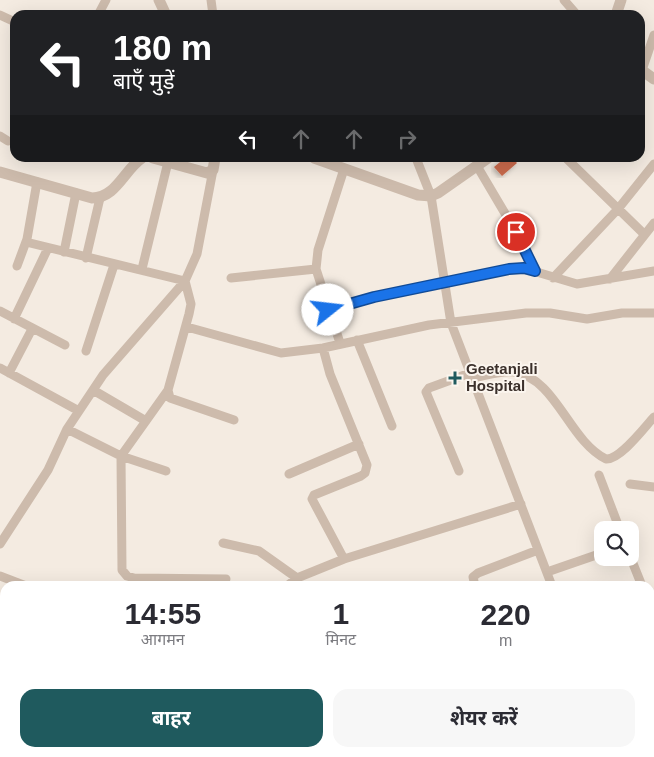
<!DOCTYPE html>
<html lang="hi">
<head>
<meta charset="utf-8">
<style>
	body { margin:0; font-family:Arial,"Noto Sans Devanagari",sans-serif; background:#f7f7f7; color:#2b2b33; height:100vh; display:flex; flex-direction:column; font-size:19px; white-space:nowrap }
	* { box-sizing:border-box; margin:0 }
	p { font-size:16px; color:#7c7c81 }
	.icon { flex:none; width:28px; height:28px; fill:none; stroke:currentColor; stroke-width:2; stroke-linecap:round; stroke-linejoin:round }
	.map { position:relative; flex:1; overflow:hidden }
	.panel { position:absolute; left:0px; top:581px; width:655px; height:176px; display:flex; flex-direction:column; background:#fff; border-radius:15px 15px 0 0; box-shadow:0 5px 20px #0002 }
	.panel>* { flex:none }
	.top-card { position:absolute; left:10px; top:10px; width:635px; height:152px; border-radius:15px; box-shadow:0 5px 20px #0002; background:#202124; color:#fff; overflow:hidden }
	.controls { position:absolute; left:594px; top:521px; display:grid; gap:10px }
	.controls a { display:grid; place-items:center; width:45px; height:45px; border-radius:10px; background:#fff; box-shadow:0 5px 20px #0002; font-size:25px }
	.pin { position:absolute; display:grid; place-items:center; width:42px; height:42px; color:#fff; margin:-21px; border:2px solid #fff; border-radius:50%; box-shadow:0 1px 5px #0007 }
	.me { position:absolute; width:55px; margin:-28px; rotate:74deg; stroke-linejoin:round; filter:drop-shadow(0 0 4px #0008) }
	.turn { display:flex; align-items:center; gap:18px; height:105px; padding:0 20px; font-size:22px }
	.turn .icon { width:65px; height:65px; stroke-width:2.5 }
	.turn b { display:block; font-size:35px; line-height:42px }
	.lanes { display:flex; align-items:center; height:48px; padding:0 20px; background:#0003; justify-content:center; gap:25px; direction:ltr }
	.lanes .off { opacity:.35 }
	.eta { display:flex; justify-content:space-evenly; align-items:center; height:85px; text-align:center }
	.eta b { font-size:30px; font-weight:700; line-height:35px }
	.action { display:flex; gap:10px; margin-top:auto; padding:10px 20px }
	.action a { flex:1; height:58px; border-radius:15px; background:#1f5a5e; color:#fff; font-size:20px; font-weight:700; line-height:58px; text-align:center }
	.action a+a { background:#f7f7f7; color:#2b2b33 }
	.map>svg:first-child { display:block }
	.building { fill:#c8694b; filter:url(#shadow) }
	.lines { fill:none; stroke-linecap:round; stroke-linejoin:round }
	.minor { stroke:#cdbbac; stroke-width:9 }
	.tertiary { stroke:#cdbbac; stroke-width:11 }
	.route-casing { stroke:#114b97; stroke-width:12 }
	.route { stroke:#1a73e8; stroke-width:9 }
	.poi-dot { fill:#1f5a5e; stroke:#fbf5ee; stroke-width:2 }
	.labels { text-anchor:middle; stroke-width:4; stroke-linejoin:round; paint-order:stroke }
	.poi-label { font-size:15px; font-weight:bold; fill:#3b302b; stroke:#fbf5ee; text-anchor:start }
</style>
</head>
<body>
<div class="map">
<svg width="654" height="757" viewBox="0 0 654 757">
	<defs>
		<filter id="shadow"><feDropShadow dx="-2" dy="2" stdDeviation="2.5" flood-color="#0004"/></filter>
	</defs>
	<rect width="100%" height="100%" fill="#f4ebe1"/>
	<path class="building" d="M 505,158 L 512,158 L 517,163 L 502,176 L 494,167 Z"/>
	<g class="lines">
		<path class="minor" d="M 211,0 L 213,15
			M 564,0 L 577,15
			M 0,15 L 15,22
			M 98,15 L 106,0
			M 642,70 L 654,35
			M 0,136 L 8,141
			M 416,158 L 431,196 L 451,323 L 552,586
			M 566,158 L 644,234
			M 477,166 L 523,244 L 535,271
			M 26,242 L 185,281 L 191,304 L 189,314 L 168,390 L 121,456 L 122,570 L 127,576 L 134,578 L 226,579
			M 64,252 L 76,193
			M 86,258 L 100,198
			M 17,266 L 27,239 L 37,182
			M 142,269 L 168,162
			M 231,278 L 316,269
			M 553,278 L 618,209 L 654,164
			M 610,279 L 654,223
			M 328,310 L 373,297 L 509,269 L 530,270 L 577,284 L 654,271
			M 0,311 L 65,345
			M 14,319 L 48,248
			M 187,327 L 281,353 L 323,348 L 429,325 L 526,313 L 550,313 L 587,319 L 622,313 L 654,313
			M 357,340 L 392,426
			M 340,343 L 316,269 L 318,250 L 344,169
			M 323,348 L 330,374 L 367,465 L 365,473 L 361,476 L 314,495 L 312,499 L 344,559
			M 86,351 L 114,265
			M 0,368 L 79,411
			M 9,373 L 32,329
			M 472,378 C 485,376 501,370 514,372 C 556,378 569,441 606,459 C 620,460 644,428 654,417
			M 93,390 L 146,421
			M 168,390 L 170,398 L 234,420
			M 67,429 L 121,456 L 166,471
			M 459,471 L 426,392 L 429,388 L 470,373
			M 289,474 L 359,444
			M 599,475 L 620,530
			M 630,484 L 654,487
			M 223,543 L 259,551 L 297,578
			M 0,544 L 48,470 L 67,429 L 103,375 L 185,281 L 197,254 L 213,170
			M 630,556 L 642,586
			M 547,572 L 602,553
			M 0,576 L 26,586
			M 287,586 L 297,578 L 344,559 L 521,504
			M 475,586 L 473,577 L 478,573 L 538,550
			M 650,595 L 654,601
			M 650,656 L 654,655
			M 650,666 L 654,678
			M 0,692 L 5,695
			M 165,752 L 179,757
			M 295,752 L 301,757
			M 417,752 L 418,757
			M 478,752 L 479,757
			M 607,752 L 608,757
			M 36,757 L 38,752
			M 217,757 L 221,752
			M 363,757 L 366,752"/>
		<path class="tertiary" d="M 159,0 L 166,15
			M 616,15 L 621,0
			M 640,69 L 654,79
			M 153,158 L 207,173 L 213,170 L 215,158
			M 314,158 L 418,195 L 431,196 L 438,193 L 488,158
			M 0,172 L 92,198 C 116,198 124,170 142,158"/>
	</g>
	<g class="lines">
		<g class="route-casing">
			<path id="route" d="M 328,310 L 374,297 L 509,269 L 524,268 L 535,271 L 516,232"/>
		</g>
		<use href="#route" class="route"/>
	</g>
	<path class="poi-dot" d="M452.5 370.5h5v5h5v5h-5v5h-5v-5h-5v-5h5z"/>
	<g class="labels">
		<g class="poi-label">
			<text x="466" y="374">Geetanjali<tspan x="466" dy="17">Hospital</tspan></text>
		</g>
	</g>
</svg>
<div class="controls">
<a><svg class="icon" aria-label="search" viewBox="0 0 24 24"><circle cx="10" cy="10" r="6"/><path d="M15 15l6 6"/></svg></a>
</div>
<div class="pin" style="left:516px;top:232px;background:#d93025"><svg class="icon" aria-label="arrive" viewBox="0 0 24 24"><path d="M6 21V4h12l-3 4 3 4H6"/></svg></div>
<svg class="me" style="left:328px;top:310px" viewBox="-20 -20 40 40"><circle r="19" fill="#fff"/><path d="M0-13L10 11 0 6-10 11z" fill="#1a73e8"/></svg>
<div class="top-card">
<div class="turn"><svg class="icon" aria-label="left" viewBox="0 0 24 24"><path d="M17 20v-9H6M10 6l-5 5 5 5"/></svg><div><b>180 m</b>बाएँ मुड़ें</div></div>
<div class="lanes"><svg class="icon" aria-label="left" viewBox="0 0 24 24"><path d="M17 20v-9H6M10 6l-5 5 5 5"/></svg><svg class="icon off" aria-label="ahead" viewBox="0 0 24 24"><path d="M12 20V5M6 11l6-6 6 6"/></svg><svg class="icon off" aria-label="ahead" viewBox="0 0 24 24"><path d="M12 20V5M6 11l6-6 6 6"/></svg><svg class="icon off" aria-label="right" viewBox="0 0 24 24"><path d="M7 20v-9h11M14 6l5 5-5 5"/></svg></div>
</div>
<section class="panel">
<div class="eta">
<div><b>14:55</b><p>आगमन</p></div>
<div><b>1</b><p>मिनट</p></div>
<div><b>220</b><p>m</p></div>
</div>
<div class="action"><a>बाहर</a><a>शेयर करें</a></div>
</section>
</div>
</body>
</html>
